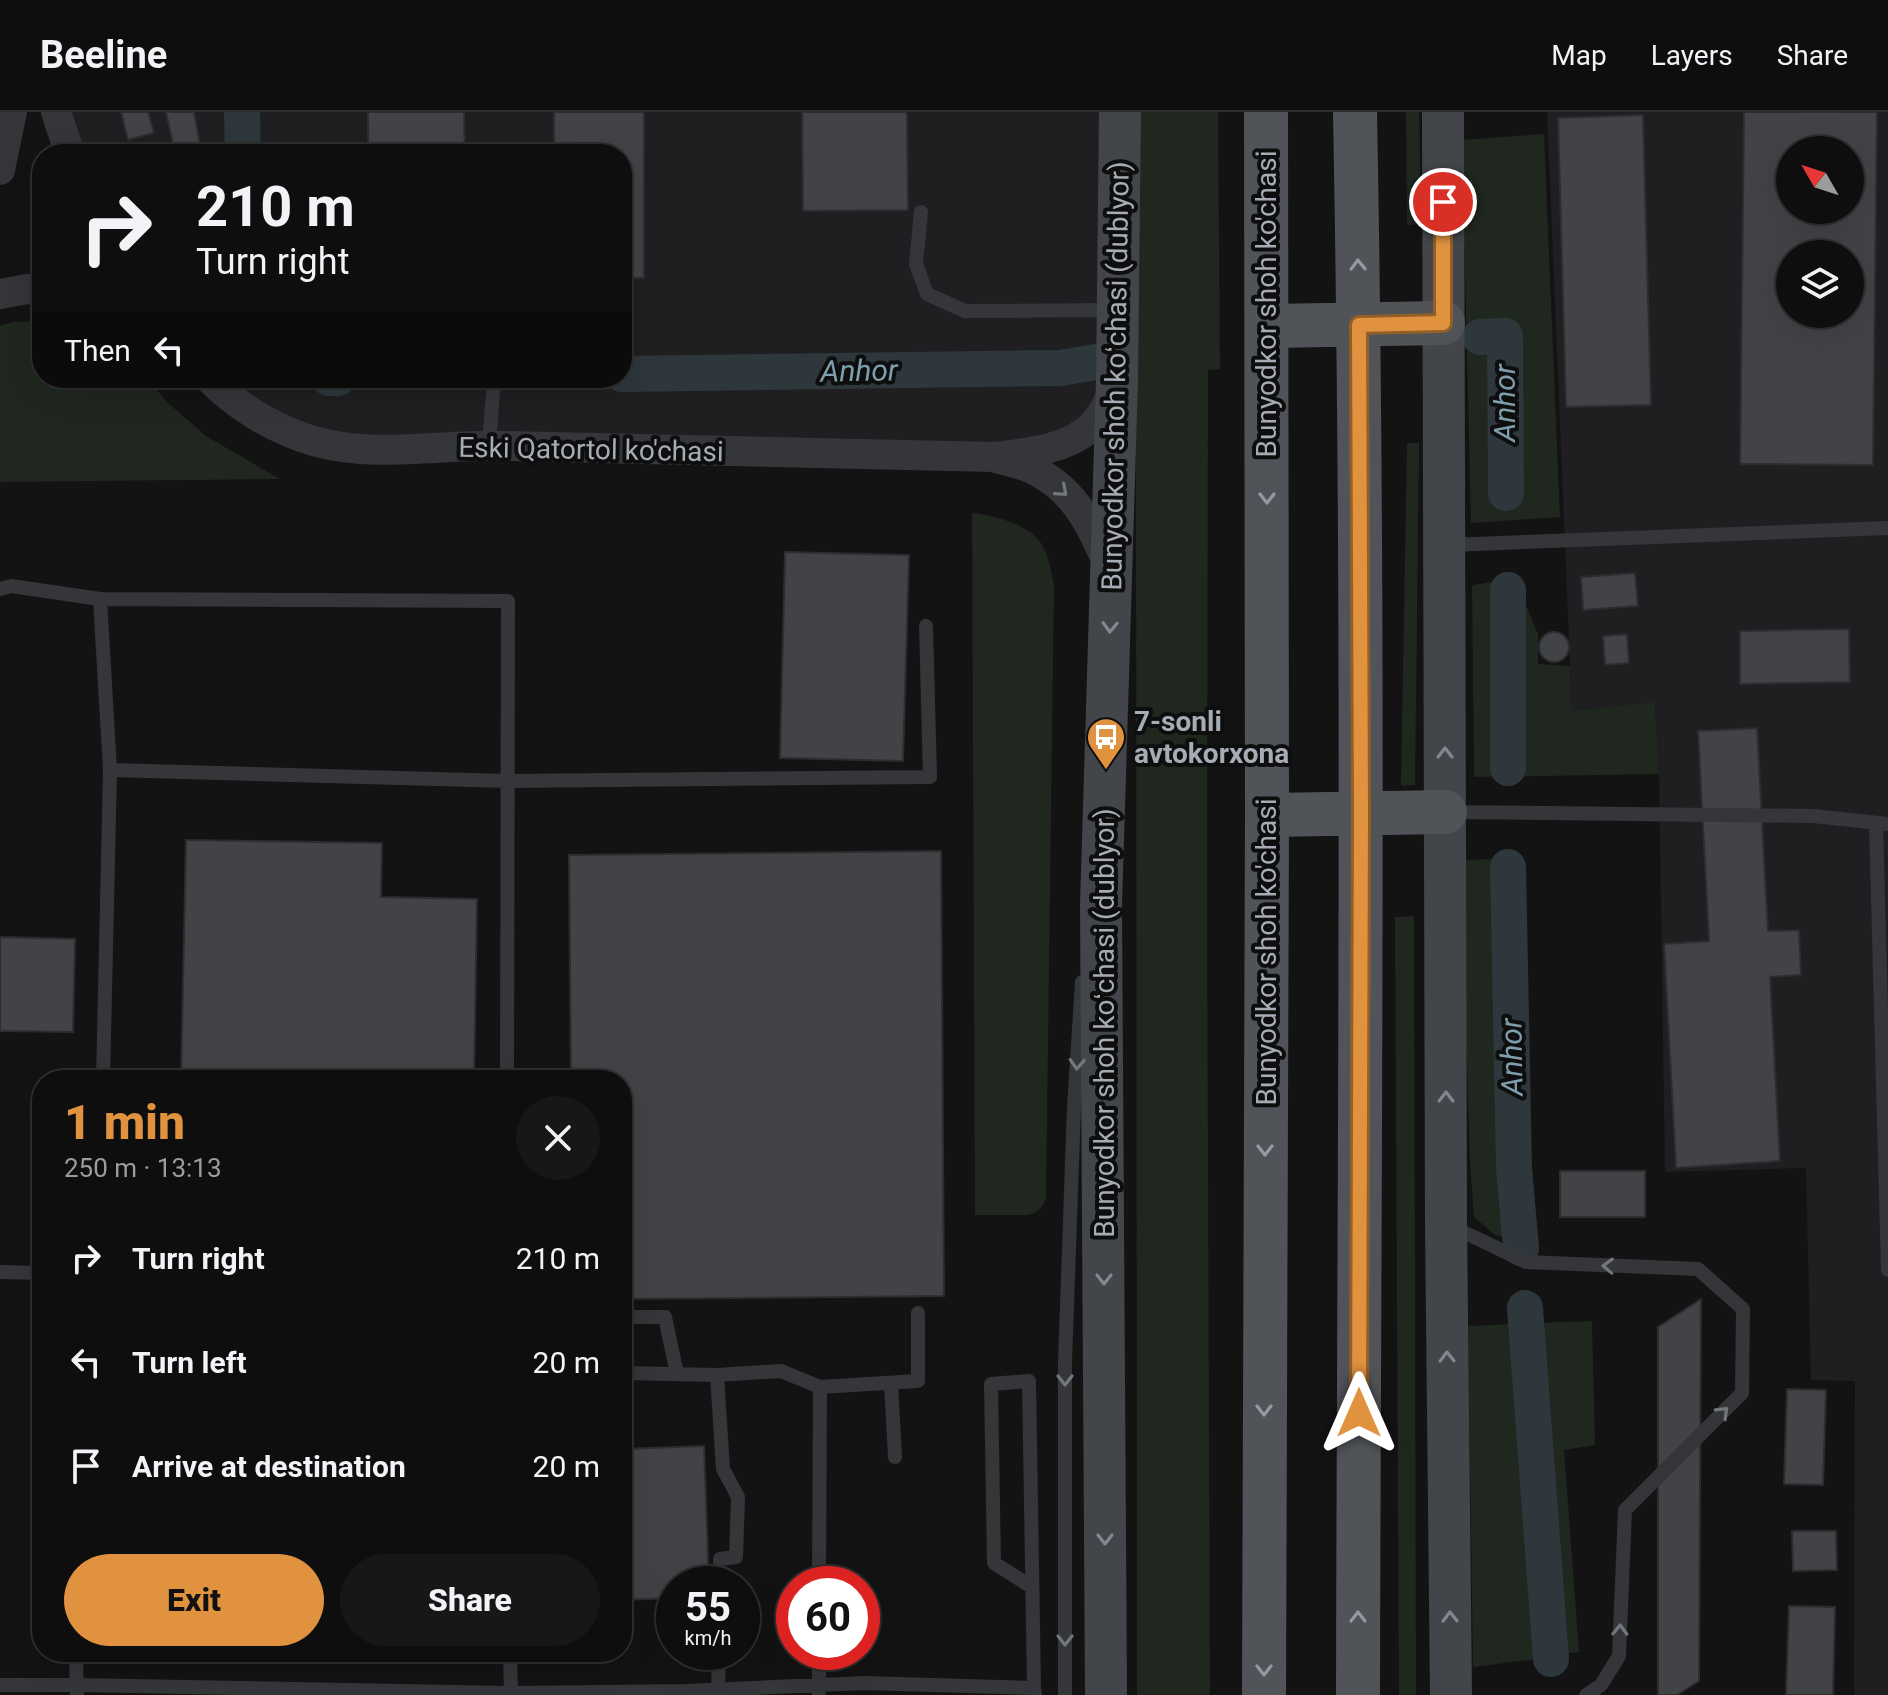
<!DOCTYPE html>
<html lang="en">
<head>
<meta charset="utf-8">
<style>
	body { margin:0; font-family:Roboto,sans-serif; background:#171718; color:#f1f3f6; height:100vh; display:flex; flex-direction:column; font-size:30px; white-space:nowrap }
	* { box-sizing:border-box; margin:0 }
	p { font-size:26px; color:#9b9c9e }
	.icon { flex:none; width:44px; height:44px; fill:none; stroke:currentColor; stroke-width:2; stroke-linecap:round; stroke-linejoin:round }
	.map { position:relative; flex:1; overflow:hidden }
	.details { position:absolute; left:32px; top:958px; width:600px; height:592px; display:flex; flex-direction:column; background:#0e0e0f; border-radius:32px; box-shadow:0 8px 32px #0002,0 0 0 2px #2e2e2f }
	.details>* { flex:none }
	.guide { position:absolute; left:32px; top:32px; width:600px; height:244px; border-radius:32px; box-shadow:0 8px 32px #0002,0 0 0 2px #2e2e2f; background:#0e0e0f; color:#f1f3f6; overflow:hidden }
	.needle { width:52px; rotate:309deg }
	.buttons { position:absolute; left:1776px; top:24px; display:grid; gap:16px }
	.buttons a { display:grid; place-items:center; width:88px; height:88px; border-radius:50%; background:#0e0e0f; box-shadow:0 8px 32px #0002,0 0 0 2px #2e2e2f; font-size:40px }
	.speed { position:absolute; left:656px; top:1454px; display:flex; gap:16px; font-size:40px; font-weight:700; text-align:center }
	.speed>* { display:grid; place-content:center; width:104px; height:104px; border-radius:50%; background:#0e0e0f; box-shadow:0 8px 32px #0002,0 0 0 2px #2e2e2f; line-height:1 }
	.speed small { font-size:20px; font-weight:400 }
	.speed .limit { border:12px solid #d22; background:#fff; color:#111 }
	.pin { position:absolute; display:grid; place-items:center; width:68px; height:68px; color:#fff; margin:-34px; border:4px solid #fff; border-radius:50%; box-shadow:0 2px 8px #0007 }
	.me { position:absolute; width:88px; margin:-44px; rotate:0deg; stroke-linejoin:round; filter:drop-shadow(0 0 6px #0008) }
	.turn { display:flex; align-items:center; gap:28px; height:168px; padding:0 32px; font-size:36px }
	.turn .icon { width:104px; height:104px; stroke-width:2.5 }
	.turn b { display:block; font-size:56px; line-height:68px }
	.then { display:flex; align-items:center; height:76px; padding:0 32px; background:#0003; gap:16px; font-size:30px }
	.round { display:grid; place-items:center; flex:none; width:84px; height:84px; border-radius:42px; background:#171718 }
	.head { display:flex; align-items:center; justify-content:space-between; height:136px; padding:0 32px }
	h1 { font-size:48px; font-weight:800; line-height:60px; color:#e1923e }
	.button { display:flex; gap:16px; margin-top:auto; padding:16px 32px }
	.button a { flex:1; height:92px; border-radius:48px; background:#e1923e; color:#111; font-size:32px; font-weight:800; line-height:92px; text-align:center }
	.button a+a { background:#171718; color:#f1f3f6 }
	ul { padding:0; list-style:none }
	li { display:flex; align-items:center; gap:24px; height:104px; padding:0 32px }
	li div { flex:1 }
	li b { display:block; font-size:30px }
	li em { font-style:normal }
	header { display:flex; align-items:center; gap:48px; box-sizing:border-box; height:112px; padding:0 40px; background:#0e0e0f; border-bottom:2px solid #2e2e2f }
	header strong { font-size:38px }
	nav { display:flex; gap:44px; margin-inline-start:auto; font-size:28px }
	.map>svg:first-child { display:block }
	.built { fill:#1f1f21; fill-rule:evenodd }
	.green { fill:#1f271f }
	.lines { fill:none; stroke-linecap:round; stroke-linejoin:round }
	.canal { stroke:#2d373c; stroke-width:36 }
	.building { fill:#424347; stroke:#2d2d30; stroke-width:2; fill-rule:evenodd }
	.lane { stroke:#343639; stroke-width:14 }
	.street { stroke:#343639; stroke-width:30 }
	.secondary { stroke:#424549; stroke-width:42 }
	.primary { stroke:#505358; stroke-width:44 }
	.oneway { stroke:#959aa2 }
	.oneway2 { stroke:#73777d }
	.oneway3 { stroke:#83888f }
	.route-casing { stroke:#925f28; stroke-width:20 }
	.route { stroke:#e1923e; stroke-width:14 }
	.labels { text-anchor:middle; stroke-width:8; stroke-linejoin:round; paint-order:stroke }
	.street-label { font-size:28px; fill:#a6acb4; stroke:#0e0e0f }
	.poi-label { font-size:28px; font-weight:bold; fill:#a6acb4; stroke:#0e0e0f; text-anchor:start }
	.water-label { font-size:30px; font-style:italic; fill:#7f9eac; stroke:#0e0e0f }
</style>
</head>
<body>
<header>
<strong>Beeline</strong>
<nav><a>Map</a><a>Layers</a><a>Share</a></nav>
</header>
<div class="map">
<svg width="1888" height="1583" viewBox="0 0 1888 1583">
	<rect width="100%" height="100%" fill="#131314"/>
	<path class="built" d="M 56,0 L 1120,0 L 1117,269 L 1053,335 L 356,338 L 209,266 L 622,266 L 622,42 L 70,42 Z
		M 1547,0 L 1888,0 L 1888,1583 L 1854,1583 L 1855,1269 L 1811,1268 L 1806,1056 L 1665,1060 L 1659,662 L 1655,591 L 1572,599 ZM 1790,38 L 1850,38 L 1850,98 L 1790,98 ZM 1790,142 L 1850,142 L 1850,202 L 1790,202 Z"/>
	<path class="green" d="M 1138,0 L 1218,0 L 1220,257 L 1208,258 L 1207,795 L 1210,1583 L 1137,1583 L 1136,335 Z
		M 1406,0 L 1419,0 L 1421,112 L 1407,113 Z
		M 1544,22 L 1560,405 L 1471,411 L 1462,28 Z
		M 42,209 L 42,266 L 147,266 L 168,291 L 206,324 L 280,367 L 0,370 L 0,214 L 13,210 Z
		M 1407,331 L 1419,331 L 1415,673 L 1401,674 Z
		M 972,401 C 996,404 1025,411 1041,431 C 1049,443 1051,460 1054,473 L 1046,1083 C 1045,1094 1039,1100 1028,1103 L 975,1103 Z
		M 1515,467 L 1538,522 L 1538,552 L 1570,554 L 1572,599 L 1655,590 L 1659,662 L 1474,665 L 1472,473 Z
		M 1499,747 L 1501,1051 L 1512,1126 L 1495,1123 L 1474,1105 L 1470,1049 L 1466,922 L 1463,748 Z
		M 1414,804 L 1416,1583 L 1399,1583 L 1395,805 Z
		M 1592,1209 L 1595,1333 L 1564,1338 L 1579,1540 L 1559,1542 L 1536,1211 Z
		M 1517,1212 L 1544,1546 L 1473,1555 L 1468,1214 Z"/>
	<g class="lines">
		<path class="canal" d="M 242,0 L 243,42
			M 1480,225 L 1505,224 L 1506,381
			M 622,262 L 1060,256 L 1096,250
			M 329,266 L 338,266
			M 1508,656 L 1508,478
			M 1508,755 L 1514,1056 L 1521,1136
			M 1525,1196 L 1551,1547"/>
	</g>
	<path class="building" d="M 121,0 L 148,0 L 154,21 L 128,28 Z
		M 166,0 L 194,0 L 202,42 L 175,42 Z
		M 368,0 L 464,0 L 465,42 L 368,42 Z
		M 554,0 L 644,0 L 644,166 L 622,166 L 622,42 L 554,42 Z
		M 802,0 L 907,0 L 908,98 L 803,99 Z
		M 1744,0 L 1877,0 L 1873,353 L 1740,352 ZM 1790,38 L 1850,38 L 1850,98 L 1790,98 ZM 1790,142 L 1850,142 L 1850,202 L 1790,202 Z
		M 1643,3 L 1651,293 L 1566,295 L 1558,6 Z
		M 785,440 L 909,443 L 903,649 L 780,646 Z
		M 1635,461 L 1638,494 L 1583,498 L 1581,465 Z
		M 1849,517 L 1850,570 L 1740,572 L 1740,519 Z
		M1539 535a15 15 0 1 1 30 0a15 15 0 1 1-30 0Z
		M 1627,522 L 1629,551 L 1605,553 L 1603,524 Z
		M 1757,616 L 1768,819 L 1799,818 L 1801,863 L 1770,865 L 1780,1049 L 1676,1056 L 1664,832 L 1709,829 L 1698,619 Z
		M 186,728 L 382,731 L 381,785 L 477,787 L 474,968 L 181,968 Z
		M 941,739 L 944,1184 L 622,1187 L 622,968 L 571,968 L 569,743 Z
		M 0,825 L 75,827 L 73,920 L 0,919 Z
		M 1560,1059 L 1645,1059 L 1645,1105 L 1560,1105 Z
		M 1701,1187 L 1699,1569 L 1677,1583 L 1658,1583 L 1658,1215 Z
		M 1787,1277 L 1826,1278 L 1823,1373 L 1784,1372 Z
		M 704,1334 L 709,1472 L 674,1472 L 674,1486 L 622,1488 L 622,1337 Z
		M 1792,1419 L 1836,1419 L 1837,1458 L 1793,1459 Z
		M 1789,1494 L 1835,1495 L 1833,1583 L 1786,1583 Z"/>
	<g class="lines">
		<path class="lane" d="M 921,100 L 916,152 L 927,182 L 965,199 L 1113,198
			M 489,333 L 494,266
			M 1448,433 L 1888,416
			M 0,477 L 11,474 L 100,487 L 110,658 L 103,968
			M 100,487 L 508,489 L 507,968
			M 110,658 L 508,669 L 930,665 L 926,514
			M 1450,700 L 1813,704 L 1888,712
			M 1876,711 L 1888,1158
			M 1451,1114 L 1526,1150 L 1698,1157 L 1743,1197 L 1742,1281 L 1625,1398 L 1619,1544 L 1601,1573 L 1586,1583
			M 0,1160 L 42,1161
			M 622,1205 L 665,1205 L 677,1262
			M 622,1261 L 717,1263
			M 891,1271 L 895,1345
			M 720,1472 L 720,1447 L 736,1445 L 738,1385 L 723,1357 L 717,1263 L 781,1259 L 820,1275
			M 819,1472 L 820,1275 L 918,1269 L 918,1201
			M 1032,1475 L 994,1451 L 991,1272 L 1029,1269 L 1034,1576
			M 76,1540 L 77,1583
			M 0,1573 L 77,1573 L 511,1581 L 510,1540
			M 718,1579 L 719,1540
			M 511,1581 L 687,1579
			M 688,1583 L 687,1579 L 864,1571 L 1034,1576 L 1035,1583
			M 819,1583 L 819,1540
			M 1065,1583 L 1065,1250 L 1074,995 L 1082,870"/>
		<path class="street" d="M 56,0 L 70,42
			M 0,58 L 12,0
			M 0,182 L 27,177 L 42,178
			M 209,266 C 237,295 277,319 317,330 C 377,346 442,332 504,334 C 667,337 830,341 994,345 C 1026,341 1066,338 1091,315 C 1102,304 1109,290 1114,276
			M 999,347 C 1011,350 1025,353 1036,359 C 1075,379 1092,414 1108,453"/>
		<path class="secondary" d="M 1443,0 L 1446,1111 L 1451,1583
			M 1106,1583 L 1101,793 L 1117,269 L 1120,0"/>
		<path class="primary" d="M 1355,0 C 1365,528 1359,1055 1358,1583
			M 1267,214 L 1443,211
			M 1267,703 L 1445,700
			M 1264,1583 L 1267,703 L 1266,0"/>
	</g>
	<defs><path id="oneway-chevron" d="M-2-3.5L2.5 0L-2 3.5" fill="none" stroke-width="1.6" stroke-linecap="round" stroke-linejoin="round" transform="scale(2)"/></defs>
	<g class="oneway">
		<use href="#oneway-chevron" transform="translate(1358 153) rotate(-91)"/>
		<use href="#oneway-chevron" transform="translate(1267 386) rotate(90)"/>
		<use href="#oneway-chevron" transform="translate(1265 1038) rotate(90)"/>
		<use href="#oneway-chevron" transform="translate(1264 1298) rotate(90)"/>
		<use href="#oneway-chevron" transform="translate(1358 1505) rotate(-90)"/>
		<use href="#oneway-chevron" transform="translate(1264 1558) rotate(90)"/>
	</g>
	<g class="oneway2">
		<use href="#oneway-chevron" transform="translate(1062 379) rotate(41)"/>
		<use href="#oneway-chevron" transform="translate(1077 952) rotate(93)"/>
		<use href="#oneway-chevron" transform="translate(1608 1154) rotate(-178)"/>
		<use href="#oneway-chevron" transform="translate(1065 1268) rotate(90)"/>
		<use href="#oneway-chevron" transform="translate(1723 1300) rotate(-45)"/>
		<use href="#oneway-chevron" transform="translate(1620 1518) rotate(-88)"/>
		<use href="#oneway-chevron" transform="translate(1065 1528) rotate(90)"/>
	</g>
	<g class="oneway3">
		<use href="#oneway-chevron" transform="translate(1110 515) rotate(92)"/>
		<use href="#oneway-chevron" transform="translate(1445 641) rotate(-90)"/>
		<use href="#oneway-chevron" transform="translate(1446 985) rotate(-90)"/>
		<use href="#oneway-chevron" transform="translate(1104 1167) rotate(90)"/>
		<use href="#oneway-chevron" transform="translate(1447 1245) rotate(-91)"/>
		<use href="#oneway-chevron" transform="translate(1105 1427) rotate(90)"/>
		<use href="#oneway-chevron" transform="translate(1450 1505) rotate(-91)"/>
	</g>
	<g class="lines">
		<g class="route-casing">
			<path id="route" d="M 1359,1301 L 1361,701 L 1359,213 L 1443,211 L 1443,90"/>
		</g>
		<use href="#route" class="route"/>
	</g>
	<defs>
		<g id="bus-pin" transform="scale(2)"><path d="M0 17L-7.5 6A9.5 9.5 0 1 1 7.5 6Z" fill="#e1923e" stroke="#0e0e0f"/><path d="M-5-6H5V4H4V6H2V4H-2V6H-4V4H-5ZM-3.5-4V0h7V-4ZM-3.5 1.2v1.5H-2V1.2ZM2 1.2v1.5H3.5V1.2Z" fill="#fff"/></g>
	</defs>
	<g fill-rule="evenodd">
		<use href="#bus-pin" x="1106" y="625"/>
	</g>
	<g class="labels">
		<g class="street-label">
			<text transform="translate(1266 192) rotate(-90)" y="10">Bunyodkor shoh ko'chasi</text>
			<text transform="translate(1115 264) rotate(-89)" y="10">Bunyodkor shoh koʻchasi (dublyor)</text>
			<text transform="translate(591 337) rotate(1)" y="10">Eski Qatortol ko'chasi</text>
			<text transform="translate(1266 840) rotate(-90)" y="10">Bunyodkor shoh ko'chasi</text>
			<text transform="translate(1104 911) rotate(-90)" y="10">Bunyodkor shoh koʻchasi (dublyor)</text>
		</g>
		<g class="poi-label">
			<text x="1134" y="619">7-sonli<tspan x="1134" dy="32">avtokorxona</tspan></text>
		</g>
		<g class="water-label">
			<text transform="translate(859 259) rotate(-1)" y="10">Anhor</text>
			<text transform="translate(1505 291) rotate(-90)" y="10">Anhor</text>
			<text transform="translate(1512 945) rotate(-91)" y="10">Anhor</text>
		</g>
	</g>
</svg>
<div class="buttons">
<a><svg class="needle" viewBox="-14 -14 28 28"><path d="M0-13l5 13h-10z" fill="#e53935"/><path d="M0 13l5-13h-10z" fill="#9b9c9e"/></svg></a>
<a><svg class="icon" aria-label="layers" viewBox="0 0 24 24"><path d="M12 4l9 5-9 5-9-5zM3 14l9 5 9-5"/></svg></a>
</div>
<div class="speed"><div>55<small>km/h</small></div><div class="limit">60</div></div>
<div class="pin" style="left:1443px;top:90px;background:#d93025"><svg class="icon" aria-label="arrive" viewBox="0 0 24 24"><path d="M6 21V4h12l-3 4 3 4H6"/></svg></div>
<svg class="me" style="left:1359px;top:1301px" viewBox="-20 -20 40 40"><path d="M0-17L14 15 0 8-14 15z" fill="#e1923e" stroke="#fff" stroke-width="4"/></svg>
<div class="guide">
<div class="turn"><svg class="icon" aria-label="right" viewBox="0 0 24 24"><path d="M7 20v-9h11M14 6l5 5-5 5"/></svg><div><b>210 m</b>Turn right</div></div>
<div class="then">Then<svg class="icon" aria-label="left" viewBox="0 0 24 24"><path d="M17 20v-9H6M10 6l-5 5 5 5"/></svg></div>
</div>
<section class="details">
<div class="head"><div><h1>1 min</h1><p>250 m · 13:13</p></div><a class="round"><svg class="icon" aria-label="close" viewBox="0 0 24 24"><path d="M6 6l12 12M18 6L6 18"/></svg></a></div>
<ul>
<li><svg class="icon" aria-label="right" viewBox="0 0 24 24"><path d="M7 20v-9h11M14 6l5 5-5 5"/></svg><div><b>Turn right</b></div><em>210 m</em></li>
<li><svg class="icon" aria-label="left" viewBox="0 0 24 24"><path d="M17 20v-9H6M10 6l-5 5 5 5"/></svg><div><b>Turn left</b></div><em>20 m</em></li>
<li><svg class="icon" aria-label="arrive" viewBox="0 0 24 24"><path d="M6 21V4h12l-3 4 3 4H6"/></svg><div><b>Arrive at destination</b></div><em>20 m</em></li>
</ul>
<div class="button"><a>Exit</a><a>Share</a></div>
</section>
</div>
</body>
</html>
